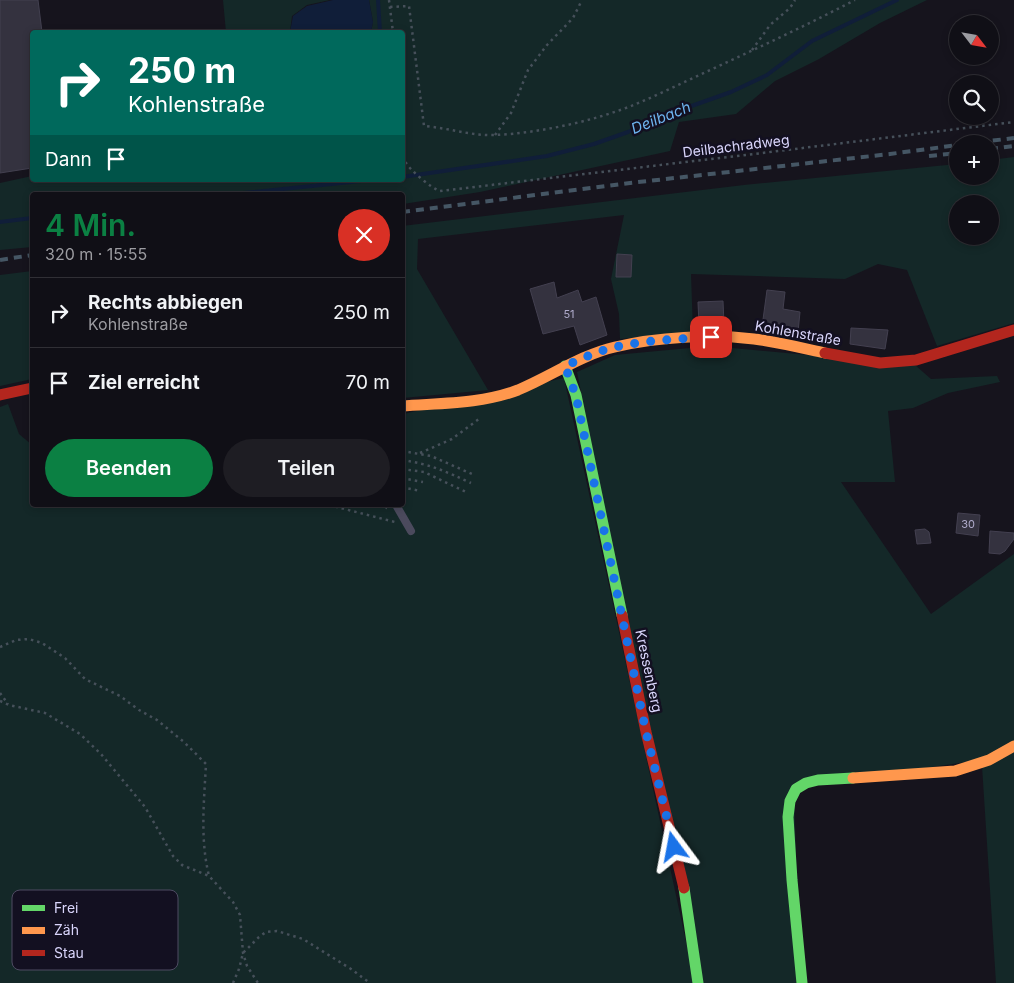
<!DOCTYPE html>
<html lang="de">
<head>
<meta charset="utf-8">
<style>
	body { margin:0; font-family:Inter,sans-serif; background:#1e1d23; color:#f1f3f6; height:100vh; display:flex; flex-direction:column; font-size:19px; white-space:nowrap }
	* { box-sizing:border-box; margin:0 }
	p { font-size:16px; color:#9c9ca1 }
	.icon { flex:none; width:28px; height:28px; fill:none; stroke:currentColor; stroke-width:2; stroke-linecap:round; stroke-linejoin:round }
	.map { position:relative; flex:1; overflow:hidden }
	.details { position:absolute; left:30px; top:192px; width:375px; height:315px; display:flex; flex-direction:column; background:#100f16; border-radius:5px; box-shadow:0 2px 8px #0003,0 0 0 1px #302f35 }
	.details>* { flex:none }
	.top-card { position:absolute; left:30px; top:30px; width:375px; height:152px; border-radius:5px; box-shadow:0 2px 8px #0003,0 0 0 1px #302f35; background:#00695c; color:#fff; overflow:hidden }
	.needle { width:32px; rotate:121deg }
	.tools { position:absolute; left:949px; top:15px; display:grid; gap:10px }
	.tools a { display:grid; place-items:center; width:50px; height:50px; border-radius:50%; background:#100f16; box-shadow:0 2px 8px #0003,0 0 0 1px #302f35; font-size:25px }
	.pin { position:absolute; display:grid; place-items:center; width:42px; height:42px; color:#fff; margin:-21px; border-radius:10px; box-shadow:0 2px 8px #0006 }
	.me { position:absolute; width:55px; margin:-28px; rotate:347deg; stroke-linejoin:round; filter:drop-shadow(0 0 4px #0008) }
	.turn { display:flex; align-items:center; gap:18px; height:105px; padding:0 15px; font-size:22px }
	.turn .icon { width:65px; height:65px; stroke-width:2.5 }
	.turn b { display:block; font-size:35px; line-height:42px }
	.then { display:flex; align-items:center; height:48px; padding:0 15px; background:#0003; gap:10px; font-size:19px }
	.round { display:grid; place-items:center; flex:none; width:52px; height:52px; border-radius:26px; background:#1e1d23 }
	.overview { display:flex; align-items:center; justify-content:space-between; height:85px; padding:0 15px }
	h1 { font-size:30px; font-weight:600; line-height:38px; color:#0b8043 }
	.button { display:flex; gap:10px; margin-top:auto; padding:10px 15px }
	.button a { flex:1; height:58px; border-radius:30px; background:#0b8043; color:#fff; font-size:20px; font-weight:600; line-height:58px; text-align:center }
	.button a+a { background:#1e1d23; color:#f1f3f6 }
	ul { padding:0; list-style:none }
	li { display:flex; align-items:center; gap:15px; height:70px; padding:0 15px; border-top:1px solid #302f35 }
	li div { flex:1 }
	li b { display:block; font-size:19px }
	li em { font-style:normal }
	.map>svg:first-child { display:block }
	.green { fill:#142828; fill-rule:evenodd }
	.water { fill:#101e39 }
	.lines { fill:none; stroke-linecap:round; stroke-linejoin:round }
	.stream { stroke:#101e39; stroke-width:4 }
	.building { fill:#34323f; stroke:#434050 }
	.path { stroke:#46505a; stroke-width:2.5; stroke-dasharray:2.5 4; stroke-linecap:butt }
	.lane { stroke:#4b4a5d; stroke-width:8 }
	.fast { stroke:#63d668; stroke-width:11 }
	.slow { stroke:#ff974d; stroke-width:11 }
	.jam { stroke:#b3261e; stroke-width:11 }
	.rail { stroke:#455664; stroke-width:4; stroke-dasharray:8 6; stroke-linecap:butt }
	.route { stroke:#1a73e8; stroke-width:9; stroke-dasharray:0 16.2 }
	.labels { text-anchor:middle; stroke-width:5; stroke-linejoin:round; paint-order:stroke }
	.number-label { font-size:11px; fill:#b0accc }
	.street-label { font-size:14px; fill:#d9d5fb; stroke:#131021 }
	.water-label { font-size:15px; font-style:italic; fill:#6eb4f0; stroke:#131021 }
	.key { fill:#131021; stroke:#4e4b62; stroke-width:1 }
	.key-label { font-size:14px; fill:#d9d5fb }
</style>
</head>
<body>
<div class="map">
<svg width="1014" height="983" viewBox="0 0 1014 983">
	<rect width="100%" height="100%" fill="#16141d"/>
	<path class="green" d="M 223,0 L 330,0 L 307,5 L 292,16 L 290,32 L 226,32 Z
		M 369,0 L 927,0 L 880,23 L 819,59 L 775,81 L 736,114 L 679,122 L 670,151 L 480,192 L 403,204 L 402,195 L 32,195 L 32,247 L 0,250 L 0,183 L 32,176 L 32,180 L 402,180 L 402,32 L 371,32 L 373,22 Z
		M 1014,157 L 1014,323 L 937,346 L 907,270 L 878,264 L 845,279 L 691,274 L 693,332 L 620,339 L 619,314 L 611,279 L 624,215 L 418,239 L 417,269 L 488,390 L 403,398 L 402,226 L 744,185 L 957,164 L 958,176 L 990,176 L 990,160 ZM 958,204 L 990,204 L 990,236 L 958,236 Z
		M 32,271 L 32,379 L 0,386 L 0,275 Z
		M 711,346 L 915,365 L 931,379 L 997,376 L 1000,382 L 948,393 L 913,408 L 888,411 L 895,482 L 841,482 L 931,614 L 1014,554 L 1014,742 L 980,760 L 794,787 L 800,983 L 701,983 L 577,372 L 615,355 Z
		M 564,378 L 695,983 L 0,983 L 0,407 L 8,404 L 19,434 L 32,445 L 32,505 L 402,505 L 403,414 Z
		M 1014,749 L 1014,983 L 996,983 L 982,766 Z"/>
	<path class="water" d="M 333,0 L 369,0 L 373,22 L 371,32 L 290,32 L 293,16 L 307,6 Z"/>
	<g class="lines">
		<path class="stream" d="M 378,0 L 380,32
			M 402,177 L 547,156 L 594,144 L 628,132 L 666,115 L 731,92 L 767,75 L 812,41 L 897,0
			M 224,195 L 370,180
			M 0,222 L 32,218"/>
	</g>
	<path class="building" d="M 0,0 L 38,0 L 42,32 L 32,32 L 32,168 L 0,173 Z
		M 617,254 L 632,255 L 631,277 L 616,277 Z
		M 554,282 L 557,298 L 578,290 L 582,302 L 596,297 L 607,335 L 580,345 L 574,326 L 543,334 L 530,289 Z
		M 767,290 L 785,292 L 783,309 L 800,312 L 798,332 L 762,327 Z
		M 723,301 L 724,324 L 699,325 L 698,302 Z
		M 851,328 L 888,330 L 885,349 L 850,344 Z
		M 958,513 L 980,515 L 978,536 L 956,533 Z
		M 925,529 L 929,532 L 931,543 L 917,544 L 915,530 Z
		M 990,531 L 1014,533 L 1014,539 L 1005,551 L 1000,554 L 989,553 Z"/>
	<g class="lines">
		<path class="path" d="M 389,0 L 393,32
			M 390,7 L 409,6 L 424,126 C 449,128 471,136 495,135 C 539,133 595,121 636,104 C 660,94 684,82 708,71 C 758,48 807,25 855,0
			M 752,50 L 770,25 L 790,8 L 795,0
			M 495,135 L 511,113 L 528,70 L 547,45 L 573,18 L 582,0
			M 402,143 C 403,149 403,157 406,163 C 411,171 431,188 440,191 L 754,154 L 1014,122
			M 402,451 L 431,456 L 472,474
			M 420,453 L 452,439 L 479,419
			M 402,460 C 430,464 447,472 471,483
			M 402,469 L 424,472 L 466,492
			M 402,478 L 423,482
			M 402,487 L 420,491
			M 329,505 L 395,522
			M 373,505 L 387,508
			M 0,647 L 16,640 L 29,639 L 42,643 L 65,658 L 85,679 L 120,696 L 139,710 L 157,720 L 184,742 L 206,764 C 204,802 200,839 209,876
			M 0,693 L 8,704
			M 0,701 L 9,705 L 45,713 L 80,734 L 101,754 L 145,807 L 173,856 L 182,865 L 209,876 L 233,902 L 240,915 L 243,953 L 247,966 L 258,983
			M 233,983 L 239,969 L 243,953 L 259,937 L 266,932 L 277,931 L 303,939 L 351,969 L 370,983"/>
		<path class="lane" d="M 396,505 L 411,531"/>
		<path class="fast" d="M 565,366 L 576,395 L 622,615
			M 684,888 L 698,983
			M 802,983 L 792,880 L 788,817 L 790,801 L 796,789 L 806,783 L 818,780 L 853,778"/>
		<path class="slow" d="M 402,406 C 441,403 481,404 518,390 C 550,377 580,355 615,347 C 657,337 711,334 754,339 C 778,342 802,348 825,353
			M 853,778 L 955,771 L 989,760 L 1014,746"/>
		<path class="jam" d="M 825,353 L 880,363 L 916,360 L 1014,330
			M 0,395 L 32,388
			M 622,615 L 646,732 L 684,888"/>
		<path class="rail" d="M 965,144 L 1014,138
			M 990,149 L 1014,146
			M 929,156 L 958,153
			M 402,212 L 630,183 L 890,154 L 958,145
			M 0,260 L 32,255"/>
	</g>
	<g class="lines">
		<path class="route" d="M 674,847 L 646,732 L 576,396 L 565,366 C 581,359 598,351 615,347 C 647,340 679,339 711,337"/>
	</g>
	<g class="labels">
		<g class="number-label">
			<text x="569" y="318">51</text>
			<text x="968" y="528">30</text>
		</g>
		<g class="street-label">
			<text transform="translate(736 146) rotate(-7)" y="5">Deilbachradweg</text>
			<text transform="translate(798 333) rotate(10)" y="5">Kohlenstraße</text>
			<text transform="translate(649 671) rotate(78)" y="5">Kressenberg</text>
		</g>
		<g class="water-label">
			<text transform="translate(661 118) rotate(-22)" y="5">Deilbach</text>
		</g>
	</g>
	<rect x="12" y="890" width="166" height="80" rx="8" class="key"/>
	<rect x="22" y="905" width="23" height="6" fill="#63d668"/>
	<rect x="22" y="927" width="23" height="7" fill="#ff974d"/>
	<rect x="22" y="950" width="23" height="6" fill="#b3261e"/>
	<g class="key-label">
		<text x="54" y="913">Frei</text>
		<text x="54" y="935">Zäh</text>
		<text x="54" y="958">Stau</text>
	</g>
</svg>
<div class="tools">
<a><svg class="needle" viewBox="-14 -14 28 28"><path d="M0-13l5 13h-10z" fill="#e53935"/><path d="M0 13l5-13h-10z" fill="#9c9ca1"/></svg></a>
<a><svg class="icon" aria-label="search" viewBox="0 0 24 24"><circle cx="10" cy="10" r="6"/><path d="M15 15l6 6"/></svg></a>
<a>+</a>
<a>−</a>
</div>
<div class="pin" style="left:711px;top:337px;background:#d93025"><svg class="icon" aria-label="arrive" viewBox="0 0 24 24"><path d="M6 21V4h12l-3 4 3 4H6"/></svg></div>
<svg class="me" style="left:674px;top:847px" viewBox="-20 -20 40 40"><path d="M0-17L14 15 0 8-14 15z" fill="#1a73e8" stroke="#fff" stroke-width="4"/></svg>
<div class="top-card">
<div class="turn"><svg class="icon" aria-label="right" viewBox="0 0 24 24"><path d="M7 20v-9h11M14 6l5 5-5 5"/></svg><div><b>250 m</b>Kohlenstraße</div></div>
<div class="then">Dann<svg class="icon" aria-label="arrive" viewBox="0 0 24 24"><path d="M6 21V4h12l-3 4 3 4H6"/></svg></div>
</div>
<section class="details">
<div class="overview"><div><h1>4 Min.</h1><p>320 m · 15:55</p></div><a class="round" style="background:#d93025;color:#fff"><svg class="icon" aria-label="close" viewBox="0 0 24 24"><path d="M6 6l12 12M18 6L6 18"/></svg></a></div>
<ul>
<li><svg class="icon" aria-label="right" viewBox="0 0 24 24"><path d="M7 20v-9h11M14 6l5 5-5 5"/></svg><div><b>Rechts abbiegen</b><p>Kohlenstraße</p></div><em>250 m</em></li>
<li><svg class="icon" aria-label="arrive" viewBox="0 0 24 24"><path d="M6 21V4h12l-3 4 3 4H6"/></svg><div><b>Ziel erreicht</b></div><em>70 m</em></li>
</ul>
<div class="button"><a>Beenden</a><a>Teilen</a></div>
</section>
</div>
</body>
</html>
